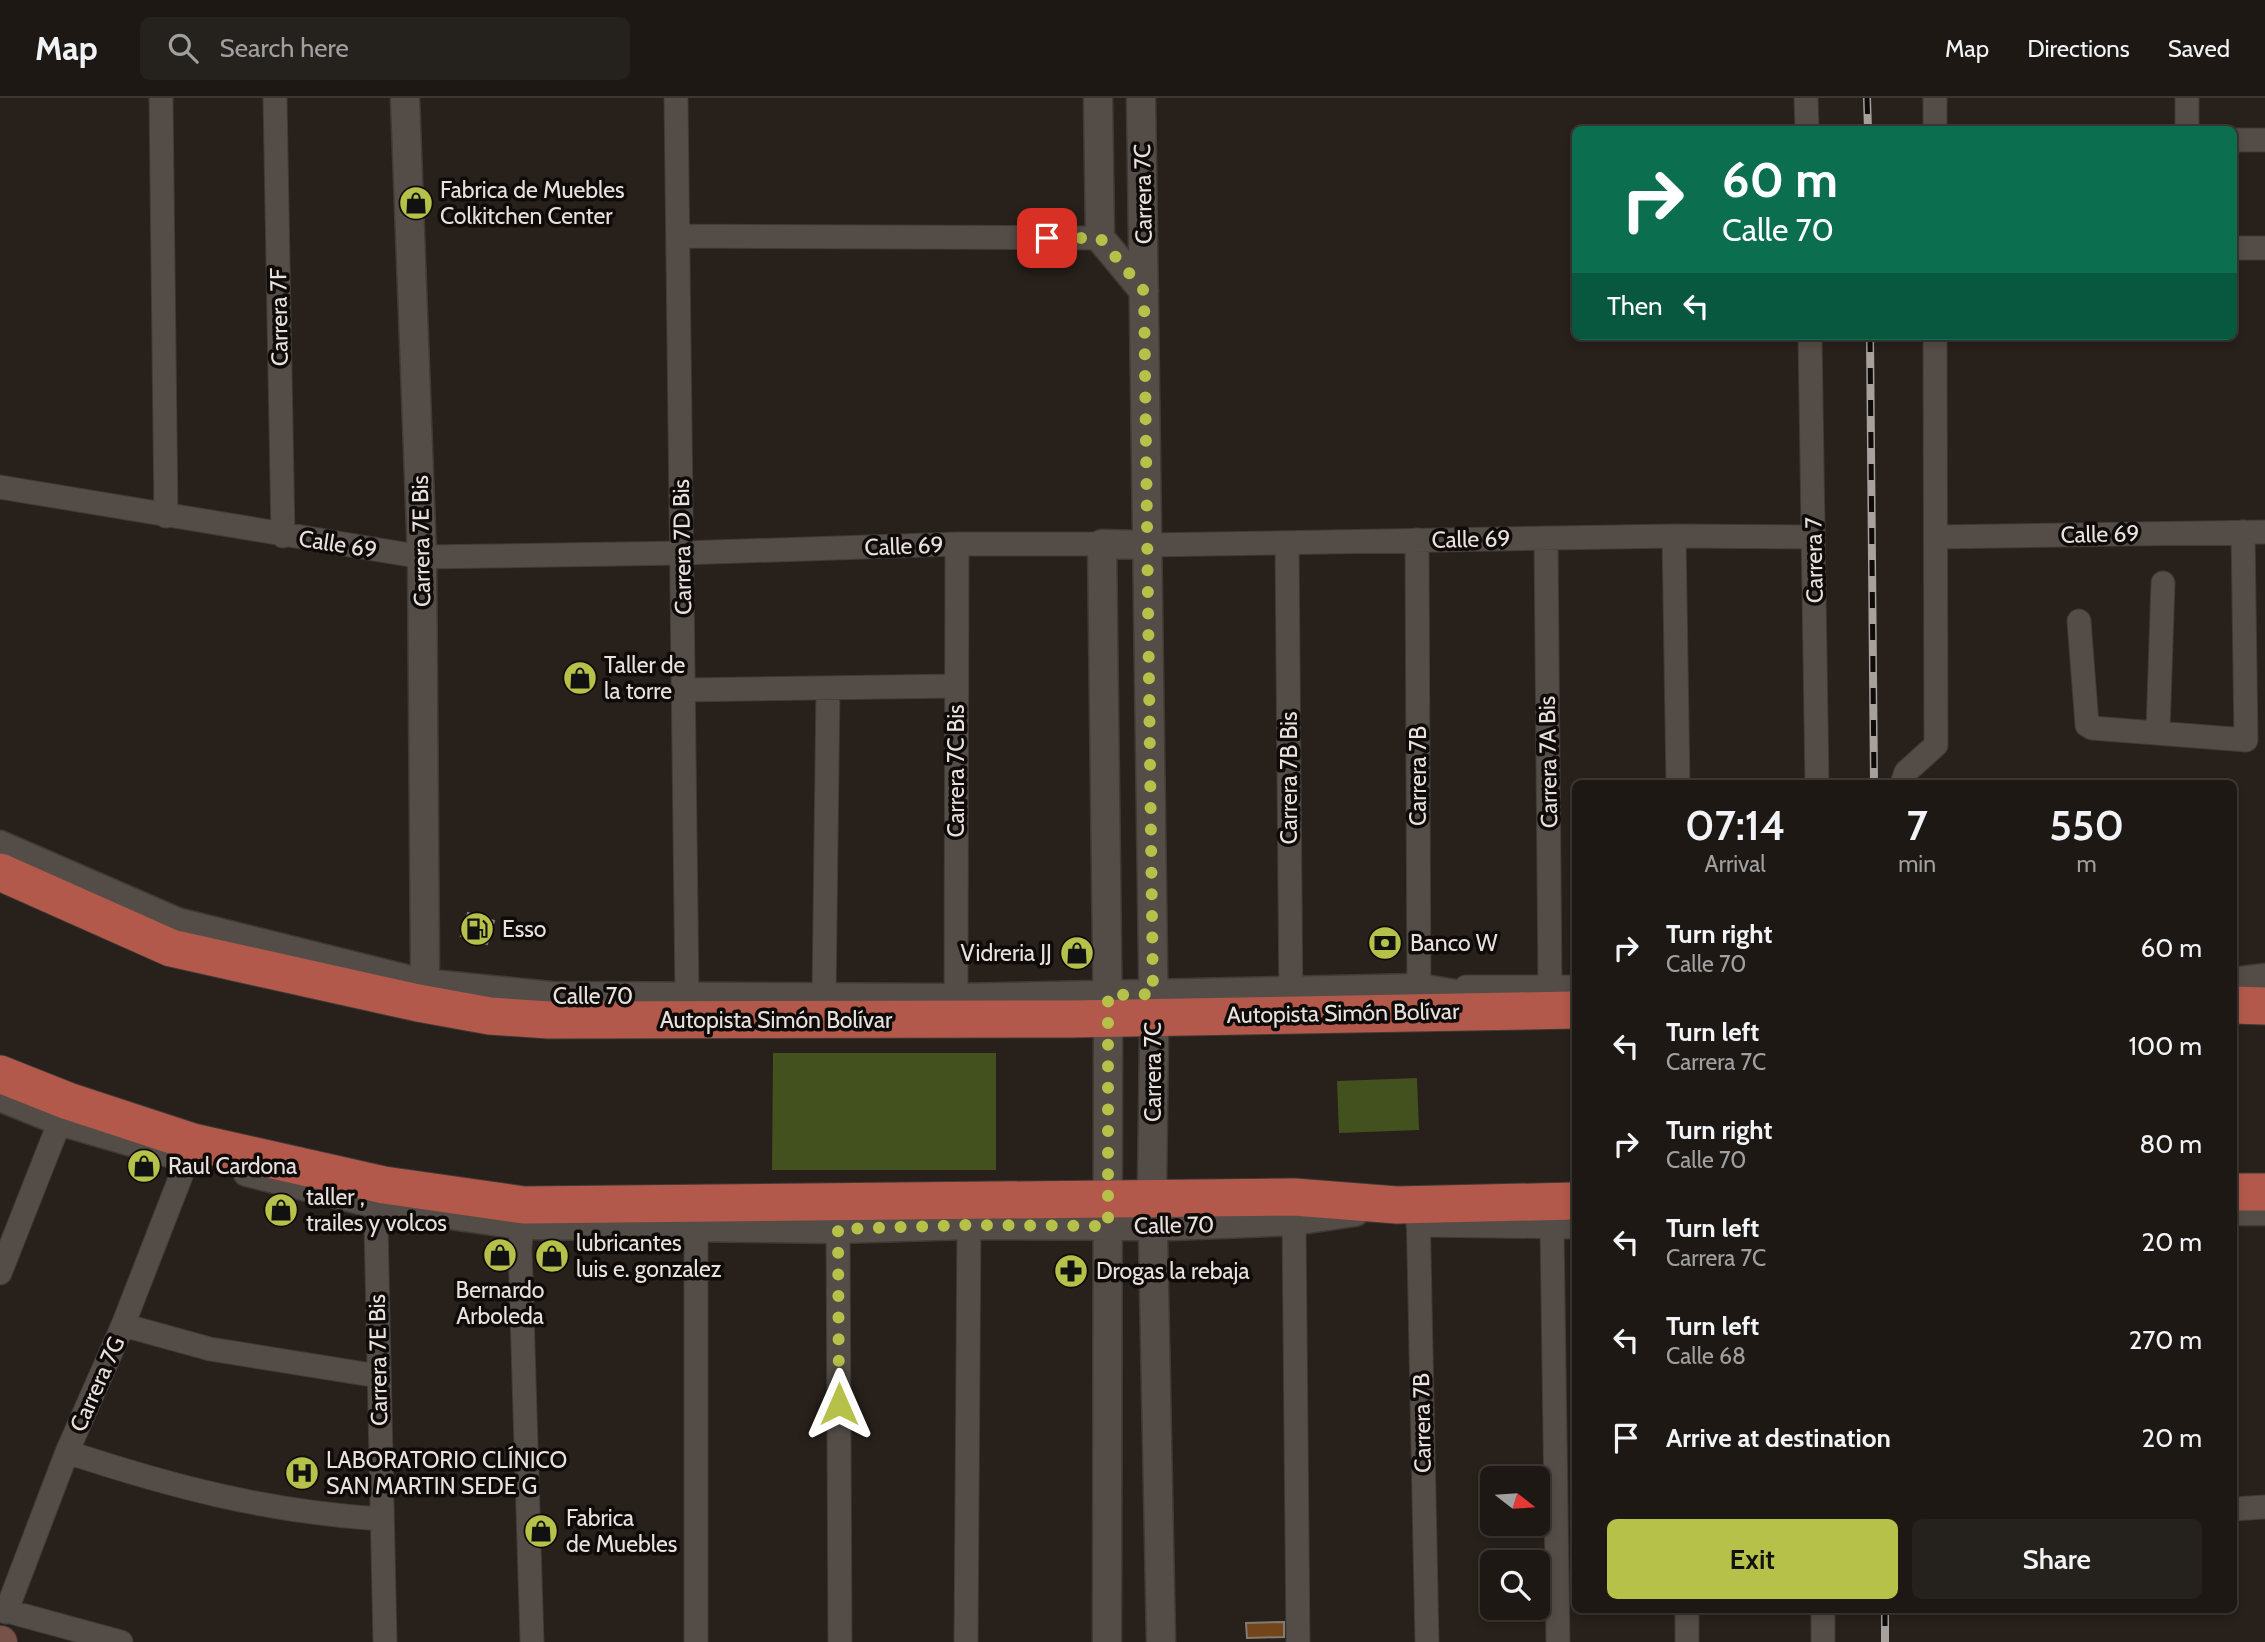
<!DOCTYPE html>
<html lang="en">
<head>
<meta charset="utf-8">
<style>
	body { margin:0; font-family:Cabin,sans-serif; background:#25211d; color:#f1f3f6; height:100vh; display:flex; flex-direction:column; font-size:26px; white-space:nowrap }
	* { box-sizing:border-box; margin:0 }
	p { font-size:23px; color:#a0a0a0 }
	.icon { flex:none; width:38px; height:38px; fill:none; stroke:currentColor; stroke-width:2; stroke-linecap:round; stroke-linejoin:round }
	.map { position:relative; flex:1; overflow:hidden }
	.sheet { position:absolute; left:1572px; top:682px; width:665px; height:833px; display:flex; flex-direction:column; background:#1d1814; border-radius:10px; box-shadow:0 4px 10px #0003,0 0 0 2px #3b3734 }
	.sheet>* { flex:none }
	.guide { position:absolute; left:1572px; top:28px; width:665px; height:214px; border-radius:10px; box-shadow:0 4px 10px #0003,0 0 0 2px #3b3734; background:#0b6e4f; color:#fff; overflow:hidden }
	.needle { width:46px; rotate:107deg }
	.controls { position:absolute; left:1480px; top:1368px; display:grid; gap:14px }
	.controls a { display:grid; place-items:center; width:70px; height:70px; border-radius:10px; background:#1d1814; box-shadow:0 4px 10px #0003,0 0 0 2px #3b3734; font-size:35px }
	.pin { position:absolute; display:grid; place-items:center; width:60px; height:60px; color:#fff; margin:-30px; border-radius:14px; box-shadow:0 4px 10px #0006 }
	.me { position:absolute; width:77px; margin:-38px; rotate:0deg; stroke-linejoin:round; filter:drop-shadow(0 0 5px #0008) }
	.turn { display:flex; align-items:center; gap:24px; height:147px; padding:0 35px; font-size:32px }
	.turn .icon { width:91px; height:91px; stroke-width:2.5 }
	.turn b { display:block; font-size:49px; line-height:60px }
	.then { display:flex; align-items:center; height:66px; padding:0 35px; background:#0003; gap:14px; font-size:26px }
	.eta { display:flex; justify-content:space-evenly; align-items:center; height:119px; text-align:center }
	.eta b { font-size:42px; font-weight:600; line-height:49px }
	.button { display:flex; gap:14px; margin-top:auto; padding:14px 35px }
	.button a { flex:1; height:80px; border-radius:10px; background:#b6c149; color:#111; font-size:28px; font-weight:600; line-height:80px; text-align:center }
	.button a+a { background:#25211d; color:#f1f3f6 }
	ul { padding:0; list-style:none }
	li { display:flex; align-items:center; gap:21px; height:98px; padding:0 35px }
	li div { flex:1 }
	li b { display:block; font-size:26px }
	li em { font-style:normal }
	header { display:flex; align-items:center; gap:42px; box-sizing:border-box; height:98px; padding:0 35px; background:#1d1814; border-bottom:2px solid #3b3734 }
	header strong { font-size:33px }
	nav { display:flex; gap:38px; margin-inline-start:auto; font-size:24px }
	.search { width:490px; height:63px; background:#25211d; display:flex; align-items:center; gap:18px; box-sizing:border-box; padding:0 24px; border-radius:10px; color:#a0a0a0; font-size:26px }
	.map>svg:first-child { display:block }
	.grass { fill:#42511e }
	.building { fill:#72451b; stroke:#827a73; stroke-width:2 }
	.lines { fill:none; stroke-linecap:round; stroke-linejoin:round }
	.minor-casing { stroke:#3f3a36; stroke-width:25 }
	.tertiary-casing { stroke:#3f3a36; stroke-width:31 }
	.secondary-casing { stroke:#3f3a36; stroke-width:34 }
	.trunk-casing { stroke:#3f3a36; stroke-width:39 }
	.minor { stroke:#544d47; stroke-width:23 }
	.tertiary { stroke:#544d47; stroke-width:28 }
	.secondary { stroke:#775248; stroke-width:32 }
	.trunk { stroke:#b2594b; stroke-width:37 }
	.rail-casing { stroke:#a7a19e; stroke-width:8 }
	.rail { stroke:#0e0b09; stroke-width:5; stroke-dasharray:16; stroke-linecap:butt }
	.route { stroke:#b6c149; stroke-width:12; stroke-dasharray:0 21.6 }
	.labels { text-anchor:middle; stroke-width:7; stroke-linejoin:round; paint-order:stroke }
	.poi-label { font-size:23px; fill:#e7e2df; stroke:#0e0b09; text-anchor:start }
	.street-label { font-size:23px; fill:#e7e2df; stroke:#0e0b09 }
</style>
</head>
<body>
<header>
<strong>Map</strong>
<div class="search"><svg class="icon" aria-label="search" viewBox="0 0 24 24"><circle cx="10" cy="10" r="6"/><path d="M15 15l6 6"/></svg>Search here</div>
<nav><a>Map</a><a>Directions</a><a>Saved</a></nav>
</header>
<div class="map">
<svg width="2265" height="1544" viewBox="0 0 2265 1544">
	<rect width="100%" height="100%" fill="#27201b"/>
	<path class="grass" d="M 773,955 L 996,955 L 996,1072 L 772,1072 Z
		M 1417,980 L 1419,1032 L 1339,1035 L 1337,983 Z"/>
	<path class="building" d="M 468,815 L 494,823 L 487,846 L 461,838 Z
		M 1284,1524 L 1284,1539 L 1247,1540 L 1246,1525 Z"/>
	<g class="lines">
		<g class="minor-casing">
			<path id="minor" d="M 161,0 L 166,418
				M 275,0 L 283,438
				M 676,0 L 687,898
				M 1806,0 L 1807,32
				M 1935,0 L 1935,32
				M 2187,0 L 2187,32
				M 2233,42 L 2265,42
				M 679,138 L 1100,140
				M 2233,150 L 2265,150
				M 1810,238 L 1817,686
				M 0,389 L 422,459 L 682,455 L 957,446 L 1102,446
				M 1674,438 L 1678,686
				M 1936,439 L 2265,434
				M 1546,440 L 1550,889
				M 1417,442 L 1419,907
				M 1287,446 L 1291,909
				M 1148,447 L 1674,438 L 1813,439
				M 2079,523 L 2087,627 L 2092,630 L 2246,642 L 2243,434
				M 684,592 L 956,588
				M 2158,633 L 2163,485
				M 1902,686 L 1906,674 L 1936,647 L 1935,238
				M 1466,889 L 1575,889
				M 824,899 L 828,590
				M 956,900 L 957,446
				M 380,1107 L 376,1127 L 385,1544
				M 1418,1107 L 1427,1544
				M 1294,1123 L 1298,1544
				M 522,1127 L 520,1150 L 532,1544
				M 1418,1127 L 1575,1129
				M 1552,1130 L 1558,1544
				M 838,1131 L 840,1544
				M 0,1175 L 60,1023
				M 123,1227 L 210,1251 L 378,1278
				M 67,1354 C 173,1389 269,1414 381,1421
				M 2233,1411 L 2265,1409
				M 0,1511 L 121,1544
				M 1687,1512 L 1687,1544
				M 6,1514 L 67,1354 L 123,1227 L 188,1060
				M 696,1544 L 696,1131
				M 966,1544 L 969,1127
				M 1823,1544 L 1823,1512"/>
		</g>
		<g class="tertiary-casing">
			<path id="tertiary" d="M 405,0 L 422,459 L 425,868 L 422,885
				M 1098,0 L 1100,140 L 1144,193
				M 1141,0 L 1154,937 L 1152,1088 L 1161,1544
				M 0,747 L 177,824 L 422,885 L 551,898 L 956,900 L 1419,890 L 1491,902
				M 2233,884 L 2265,880
				M 0,999 L 60,1023 L 177,1057
				M 247,1074 L 380,1107 L 522,1127 L 838,1131 L 969,1127 L 1172,1128 L 1294,1123 L 1355,1114
				M 2233,1113 L 2265,1113
				M 1107,1544 L 1108,937 L 1102,446 L 1148,447"/>
		</g>
		<g class="secondary-casing">
			<path id="secondary" d="M 0,1544 L 1,1544"/>
		</g>
		<g class="trunk-casing">
			<path id="trunk" d="M 0,774 L 171,850 L 418,905 L 490,918 L 549,922 L 1071,921 L 1575,912
				M 2233,907 L 2265,908
				M 0,976 L 68,1003 L 193,1044 L 384,1087 L 524,1107 L 1294,1099 L 1397,1107 L 1575,1103
				M 2233,1094 L 2265,1094"/>
		</g>
		<use href="#minor" class="minor"/>
		<use href="#tertiary" class="tertiary"/>
		<use href="#secondary" class="secondary"/>
		<use href="#trunk" class="trunk"/>
		<g class="rail-casing">
			<path id="rail" d="M 1867,0 L 1868,32
				M 1870,238 L 1874,686
				M 1885,1512 L 1885,1544"/>
		</g>
		<use href="#rail" class="rail"/>
	</g>
	<g class="lines">
		<path class="route" d="M 839,1306 L 838,1131 L 969,1127 L 1108,1128 L 1108,897 L 1153,896 L 1144,193 L 1100,140 L 1047,140"/>
	</g>
	<defs>
		<g id="shop-disc" transform="scale(1.75)"><circle r="9.5" fill="#b6c149" stroke="#0e0b09"/><path d="M-5-2.5h2.3a2.7 3.5 0 0 1 5.4 0H5L5.5 6h-11ZM-1.5-2.5h3a1.5 2.3 0 0 0-3 0Z" fill="#111"/></g>
		<g id="fuel-disc" transform="scale(1.75)"><circle r="9.5" fill="#b6c149" stroke="#0e0b09"/><path d="M-5.5-6h7V0h2V4h1.3V-2.5L3-4.5l.8-.8L6-3V5H2.5V1h-1V6h-7ZM-4.2-4.7v3.2H.2V-4.7Z" fill="#111"/></g>
		<g id="bank-disc" transform="scale(1.75)"><circle r="9.5" fill="#b6c149" stroke="#0e0b09"/><path d="M-6-4H6V4H-6ZM0-2.3a2.3 2.3 0 1 0 0 4.6a2.3 2.3 0 1 0 0-4.6Z" fill="#111"/></g>
		<g id="pharmacy-disc" transform="scale(1.75)"><circle r="9.5" fill="#b6c149" stroke="#0e0b09"/><path d="M-2-6h4v4h4v4h-4v4h-4v-4h-4v-4h4Z" fill="#111"/></g>
		<g id="hospital-disc" transform="scale(1.75)"><circle r="9.5" fill="#b6c149" stroke="#0e0b09"/><path d="M-5-5h3v3.5h4V-5h3V5h-3V1.5h-4V5h-3Z" fill="#111"/></g>
	</defs>
	<g fill-rule="evenodd">
		<use href="#shop-disc" x="416" y="105"/>
		<use href="#shop-disc" x="580" y="580"/>
		<use href="#fuel-disc" x="477" y="831"/>
		<use href="#bank-disc" x="1385" y="845"/>
		<use href="#shop-disc" x="1077" y="855"/>
		<use href="#shop-disc" x="144" y="1068"/>
		<use href="#shop-disc" x="281" y="1112"/>
		<use href="#shop-disc" x="500" y="1157"/>
		<use href="#shop-disc" x="552" y="1158"/>
		<use href="#pharmacy-disc" x="1071" y="1173"/>
		<use href="#hospital-disc" x="302" y="1375"/>
		<use href="#shop-disc" x="541" y="1433"/>
	</g>
	<g class="labels">
		<g class="poi-label">
			<text x="440" y="100">Fabrica de Muebles<tspan x="440" dy="26">Colkitchen Center</tspan></text>
			<text x="604" y="575">Taller de<tspan x="604" dy="26">la torre</tspan></text>
			<text x="502" y="839">Esso</text>
			<text x="1410" y="853">Banco W</text>
			<text x="1052" y="863" text-anchor="end">Vidreria JJ</text>
			<text x="168" y="1076">Raul Cardona</text>
			<text x="306" y="1107">taller ,<tspan x="306" dy="26">trailes y volcos</tspan></text>
			<text x="576" y="1153">lubricantes<tspan x="576" dy="26">luis e. gonzalez</tspan></text>
			<text x="1096" y="1181">Drogas la rebaja</text>
			<text x="500" y="1200" text-anchor="middle">Bernardo<tspan x="500" dy="26">Arboleda</tspan></text>
			<text x="326" y="1370">LABORATORIO CLÍNICO<tspan x="326" dy="26">SAN MARTIN SEDE G</tspan></text>
			<text x="566" y="1428">Fabrica<tspan x="566" dy="26">de Muebles</tspan></text>
		</g>
		<g class="street-label">
			<text transform="translate(1143 96) rotate(-91)" y="8">Carrera 7C</text>
			<text transform="translate(279 219) rotate(-91)" y="8">Carrera 7F</text>
			<text transform="translate(2100 436) rotate(-1)" y="8">Calle 69</text>
			<text transform="translate(1471 441) rotate(-1)" y="8">Calle 69</text>
			<text transform="translate(421 443) rotate(-91)" y="8">Carrera 7E Bis</text>
			<text transform="translate(338 446) rotate(9)" y="8">Calle 69</text>
			<text transform="translate(904 448) rotate(-2)" y="8">Calle 69</text>
			<text transform="translate(682 449) rotate(-91)" y="8">Carrera 7D Bis</text>
			<text transform="translate(1814 462) rotate(-91)" y="8">Carrera 7</text>
			<text transform="translate(1548 664) rotate(-91)" y="8">Carrera 7A Bis</text>
			<text transform="translate(956 673) rotate(-90)" y="8">Carrera 7C Bis</text>
			<text transform="translate(1418 678) rotate(-90)" y="8">Carrera 7B</text>
			<text transform="translate(1289 680) rotate(-90)" y="8">Carrera 7B Bis</text>
			<text x="593" y="906">Calle 70</text>
			<text transform="translate(1343 915) rotate(-1)" y="8">Autopista Simón Bolívar</text>
			<text x="776" y="930">Autopista Simón Bolívar</text>
			<text transform="translate(1153 974) rotate(-90)" y="8">Carrera 7C</text>
			<text transform="translate(1174 1127) rotate(-1)" y="8">Calle 70</text>
			<text transform="translate(378 1262) rotate(-91)" y="8">Carrera 7E Bis</text>
			<text transform="translate(97 1286) rotate(-66)" y="8">Carrera 7G</text>
			<text transform="translate(1422 1325) rotate(-91)" y="8">Carrera 7B</text>
		</g>
	</g>
</svg>
<div class="controls">
<a><svg class="needle" viewBox="-14 -14 28 28"><path d="M0-13l5 13h-10z" fill="#e53935"/><path d="M0 13l5-13h-10z" fill="#a0a0a0"/></svg></a>
<a><svg class="icon" aria-label="search" viewBox="0 0 24 24"><circle cx="10" cy="10" r="6"/><path d="M15 15l6 6"/></svg></a>
</div>
<div class="pin" style="left:1047px;top:140px;background:#d93025"><svg class="icon" aria-label="arrive" viewBox="0 0 24 24"><path d="M6 21V4h12l-3 4 3 4H6"/></svg></div>
<svg class="me" style="left:839px;top:1306px" viewBox="-20 -20 40 40"><path d="M0-17L14 15 0 8-14 15z" fill="#b6c149" stroke="#fff" stroke-width="4"/></svg>
<div class="guide">
<div class="turn"><svg class="icon" aria-label="right" viewBox="0 0 24 24"><path d="M7 20v-9h11M14 6l5 5-5 5"/></svg><div><b>60 m</b>Calle 70</div></div>
<div class="then">Then<svg class="icon" aria-label="left" viewBox="0 0 24 24"><path d="M17 20v-9H6M10 6l-5 5 5 5"/></svg></div>
</div>
<section class="sheet">
<div class="eta">
<div><b>07:14</b><p>Arrival</p></div>
<div><b>7</b><p>min</p></div>
<div><b>550</b><p>m</p></div>
</div>
<ul>
<li><svg class="icon" aria-label="right" viewBox="0 0 24 24"><path d="M7 20v-9h11M14 6l5 5-5 5"/></svg><div><b>Turn right</b><p>Calle 70</p></div><em>60 m</em></li>
<li><svg class="icon" aria-label="left" viewBox="0 0 24 24"><path d="M17 20v-9H6M10 6l-5 5 5 5"/></svg><div><b>Turn left</b><p>Carrera 7C</p></div><em>100 m</em></li>
<li><svg class="icon" aria-label="right" viewBox="0 0 24 24"><path d="M7 20v-9h11M14 6l5 5-5 5"/></svg><div><b>Turn right</b><p>Calle 70</p></div><em>80 m</em></li>
<li><svg class="icon" aria-label="left" viewBox="0 0 24 24"><path d="M17 20v-9H6M10 6l-5 5 5 5"/></svg><div><b>Turn left</b><p>Carrera 7C</p></div><em>20 m</em></li>
<li><svg class="icon" aria-label="left" viewBox="0 0 24 24"><path d="M17 20v-9H6M10 6l-5 5 5 5"/></svg><div><b>Turn left</b><p>Calle 68</p></div><em>270 m</em></li>
<li><svg class="icon" aria-label="arrive" viewBox="0 0 24 24"><path d="M6 21V4h12l-3 4 3 4H6"/></svg><div><b>Arrive at destination</b></div><em>20 m</em></li>
</ul>
<div class="button"><a>Exit</a><a>Share</a></div>
</section>
</div>
</body>
</html>
